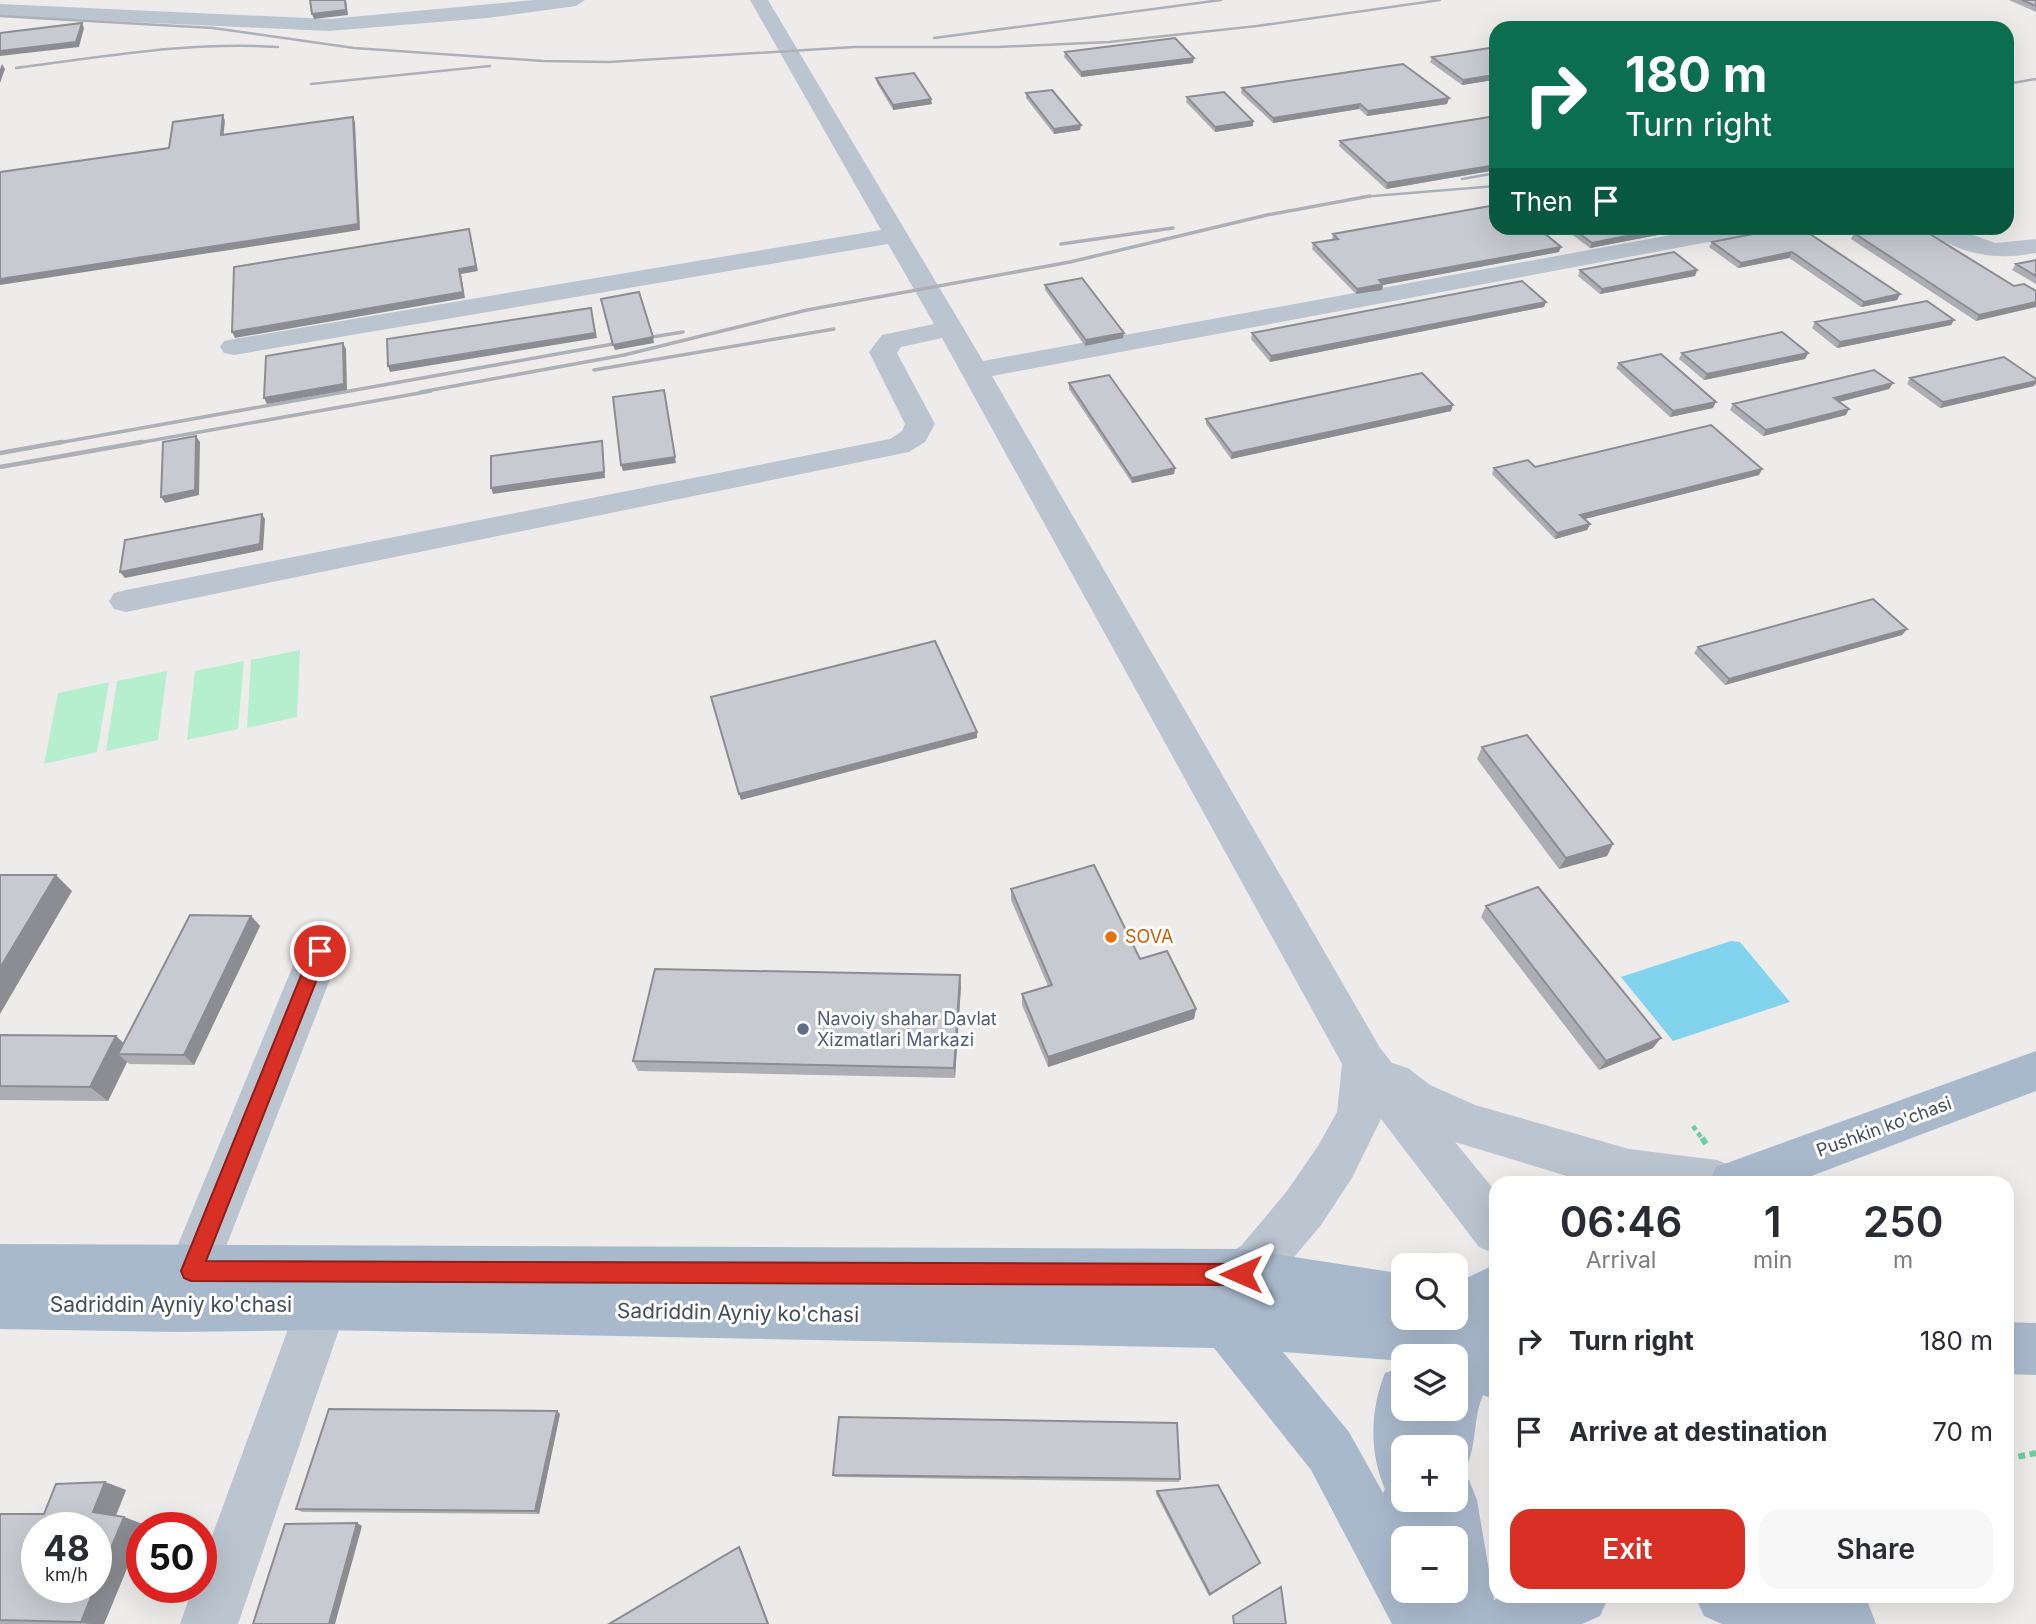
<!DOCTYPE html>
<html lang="en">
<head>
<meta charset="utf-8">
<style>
	body { margin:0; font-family:Inter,sans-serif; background:#f7f7f7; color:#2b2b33; height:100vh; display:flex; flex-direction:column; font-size:26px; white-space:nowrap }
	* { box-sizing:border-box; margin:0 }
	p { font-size:23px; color:#7c7c81 }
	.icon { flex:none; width:38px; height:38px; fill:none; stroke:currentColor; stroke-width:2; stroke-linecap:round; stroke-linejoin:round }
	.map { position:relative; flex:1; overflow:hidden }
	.sheet { position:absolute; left:1489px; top:1176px; width:525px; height:427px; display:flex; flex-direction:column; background:#fff; border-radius:21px; box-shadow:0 7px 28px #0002 }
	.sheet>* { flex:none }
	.hud { position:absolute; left:1489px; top:21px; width:525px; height:214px; border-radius:21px; box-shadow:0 7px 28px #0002; background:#0b6e4f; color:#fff; overflow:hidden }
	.fabs { position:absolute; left:1391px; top:1253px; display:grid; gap:14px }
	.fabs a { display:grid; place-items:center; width:77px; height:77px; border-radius:14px; background:#fff; box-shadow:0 7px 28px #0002; font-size:35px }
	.speed { position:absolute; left:21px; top:1512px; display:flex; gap:14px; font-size:35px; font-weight:700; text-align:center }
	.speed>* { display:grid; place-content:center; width:91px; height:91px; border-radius:50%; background:#fff; box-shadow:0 7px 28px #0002; line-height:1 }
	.speed small { font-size:18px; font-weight:400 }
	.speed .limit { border:10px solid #d22; background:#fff; color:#111 }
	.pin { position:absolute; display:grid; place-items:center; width:60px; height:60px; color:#fff; margin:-30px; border:4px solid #fff; border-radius:50%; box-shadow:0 2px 7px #0007 }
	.me { position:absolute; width:77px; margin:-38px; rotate:270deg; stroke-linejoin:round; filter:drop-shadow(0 0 5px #0008) }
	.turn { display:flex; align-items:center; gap:24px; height:147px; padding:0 21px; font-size:32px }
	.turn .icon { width:91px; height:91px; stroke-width:2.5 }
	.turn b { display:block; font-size:49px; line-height:60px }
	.then { display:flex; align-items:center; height:66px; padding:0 21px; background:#0003; gap:14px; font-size:26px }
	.eta { display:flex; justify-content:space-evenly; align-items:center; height:119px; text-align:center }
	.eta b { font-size:42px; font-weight:600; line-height:49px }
	.action { display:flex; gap:14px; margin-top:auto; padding:14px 21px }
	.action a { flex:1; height:80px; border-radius:21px; background:#d93025; color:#fff; font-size:28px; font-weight:600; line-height:80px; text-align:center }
	.action a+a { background:#f7f7f7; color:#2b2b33 }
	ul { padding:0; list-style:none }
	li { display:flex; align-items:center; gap:21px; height:91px; padding:0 21px }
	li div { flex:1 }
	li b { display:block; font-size:26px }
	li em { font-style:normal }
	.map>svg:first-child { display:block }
	.green { fill:#b6efce }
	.water { fill:#81d3ee }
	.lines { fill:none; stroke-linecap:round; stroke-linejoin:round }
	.path-far1 { stroke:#6dcea2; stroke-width:4.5; stroke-dasharray:5 3.5; stroke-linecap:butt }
	.path { stroke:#6dcea2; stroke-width:6; stroke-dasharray:7 4.5; stroke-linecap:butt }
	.minor { fill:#bbc5cf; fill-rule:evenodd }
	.major { fill:#a9b9cc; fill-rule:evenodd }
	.rail-far2 { stroke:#adb0b6; stroke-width:2.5 }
	.rail-far1 { stroke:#adb0b6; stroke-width:3.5 }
	.rail { stroke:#adb0b6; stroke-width:4.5 }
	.wall { fill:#acaeb4 }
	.shaded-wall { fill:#8c8d92 }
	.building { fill:#c8cad1; stroke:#8c8d92; stroke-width:2 }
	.route { fill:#d93025; stroke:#8d1f18; stroke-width:2 }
	.food-dot { fill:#e8710a; stroke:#fff; stroke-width:2.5 }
	.service-dot { fill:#5c6f8a; stroke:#fff; stroke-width:2.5 }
	.labels { text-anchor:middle; stroke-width:6; stroke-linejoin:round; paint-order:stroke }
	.food-label { font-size:18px; fill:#c56008; stroke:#fff; text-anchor:start }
	.service-label { font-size:18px; fill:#4e5e75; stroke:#fff; text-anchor:start }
	.street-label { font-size:18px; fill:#434e59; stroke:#fff }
	.near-street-label { font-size:21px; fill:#434e59; stroke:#fff }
</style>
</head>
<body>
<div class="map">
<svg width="2036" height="1624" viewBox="0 0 2036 1624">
	<rect width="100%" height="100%" fill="#eeebeb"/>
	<path class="green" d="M 300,650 L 297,717 L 247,728 L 251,660 Z
		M 244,661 L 238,729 L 187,740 L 195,671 Z
		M 167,671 L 158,740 L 106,751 L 117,681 Z
		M 109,682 L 97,752 L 44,764 L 58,693 Z"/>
	<path class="water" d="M 1731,941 L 1740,942 L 1790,1002 L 1673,1041 L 1621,977 Z"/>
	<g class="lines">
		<path class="path-far1" d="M 1693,1126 L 1703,1140"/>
		<path class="path" d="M 1702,1138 L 1707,1145
			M 2007,1459 L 2036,1453"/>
		<path class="minor" d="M 534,0 L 585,0 L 576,6 L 487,18 L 329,31 L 0,16 L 0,4 L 329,19 Z
			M 750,0 L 768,0 L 983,361 L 1709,228 L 1758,228 L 1755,233 L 1746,235 L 992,376 L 1380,1048 L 1392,1063 L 1408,1068 L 1430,1085 L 1475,1105 L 1629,1149 L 1717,1160 L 1734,1167 L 1741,1183 L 1590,1183 L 1455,1142 L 1496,1192 L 1496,1254 L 1479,1247 L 1381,1119 L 1352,1178 L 1321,1225 L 1275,1280 L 1242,1299 L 1224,1292 L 1217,1274 L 1224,1256 L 1241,1246 L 1287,1191 L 1318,1146 L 1337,1112 L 1342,1064 L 942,338 L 901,347 L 897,353 L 935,424 L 925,442 L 909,452 L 126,612 L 114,609 L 109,601 L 114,593 L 126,590 L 890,439 L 902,431 L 905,424 L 869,352 L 882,335 L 934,324 L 888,244 L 234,355 L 224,353 L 220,347 L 224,341 L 234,339 L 881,230 Z
			M 1924,228 L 1954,228 L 1995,243 L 2036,239 L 2036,253 C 2004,259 1977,257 1947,243 C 1939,239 1929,236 1924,228 Z
			M 320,933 L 335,938 L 341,951 L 201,1311 L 183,1318 L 165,1311 L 158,1293 L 299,951 L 305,938 Z
			M 331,1255 L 349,1262 L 356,1280 L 238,1624 L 180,1624 L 193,1587 L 201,1587 L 201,1566 L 306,1280 L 313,1262 Z"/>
		<path class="major" d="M 2036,1051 L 2036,1091 L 1793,1183 L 1709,1183 L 1716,1167 Z
			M 0,1244 L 1242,1249 L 1404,1274 L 1404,1318 L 1456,1318 L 1456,1283 L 1496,1264 L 1496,1400 L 1483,1395 C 1473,1418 1477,1442 1467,1466 L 1456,1471 L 1456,1447 L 1404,1447 L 1404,1500 L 1456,1500 L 1456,1475 L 1469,1480 L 1477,1500 L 1494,1600 L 1504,1596 L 1609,1596 L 1600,1616 L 1582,1624 L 1392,1624 L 1311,1470 L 1214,1348 L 322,1330 L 177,1332 L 0,1329 ZM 1283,1352 L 1404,1361 L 1404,1356 L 1456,1356 L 1456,1409 L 1404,1409 L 1404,1366 L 1385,1373 C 1370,1410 1369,1453 1385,1489 L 1383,1493 L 1349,1432 ZM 1404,1538 L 1456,1538 L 1456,1591 L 1404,1591 Z
			M 2007,1322 L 2036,1323 L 2036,1375 L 2007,1374 Z
			M 1695,1596 L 1858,1596 L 1868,1603 L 1876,1624 L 1722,1624 L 1704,1616 Z"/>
		<path class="rail-far2" d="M 0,16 L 213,28 L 354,48 L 543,61 L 609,62 L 854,47 L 998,47 L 1109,42 L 1257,26 L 1440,0
			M 934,38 L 1221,0
			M 16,68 C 103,57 190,41 278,47
			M 311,84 L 490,66
			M 2007,84 L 2036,79
			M 1462,179 L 1496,173
			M 1361,197 L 1496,186"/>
		<path class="rail-far1" d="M 1061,244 L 1173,228
			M 652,337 L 683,332
			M 594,370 L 834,329
			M 421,392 L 624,355 L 807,310 L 1070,262 L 1267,215 L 1370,196
			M 52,444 L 613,344
			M 132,444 L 431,391"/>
		<path class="rail" d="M 0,453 L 62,442
			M 0,467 L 142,442"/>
	</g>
	<path class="wall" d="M 2009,0 L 2036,0 L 2036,12 Z
		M 1496,47 L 1496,83 L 1493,80 L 1462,85 L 1430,62 L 1432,57 Z
		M 1065,52 L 1193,63 L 1081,77 L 1064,57 Z
		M 876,78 L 932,104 L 893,110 L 877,83 Z
		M 1242,88 L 1449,98 L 1447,104 L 1367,116 L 1359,109 L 1273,123 L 1241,93 Z
		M 1026,93 L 1080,130 L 1054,134 L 1026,98 Z
		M 1187,97 L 1253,126 L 1215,132 L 1186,102 Z
		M 1496,116 L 1496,170 L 1386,189 L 1339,146 L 1340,141 Z
		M 1563,228 L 1665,228 L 1663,234 L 1590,248 Z
		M 1784,228 L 1900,294 L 1897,300 L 1861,307 L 1789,258 L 1738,268 L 1709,247 L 1712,242 Z
		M 1854,233 L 2014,286 L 1976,321 L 1851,239 Z
		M 1333,234 L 1559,252 L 1383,285 L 1382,290 L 1356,294 L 1312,249 L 1313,243 L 1332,240 Z
		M 2036,260 L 2036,284 L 2012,270 L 2016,264 Z
		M 1580,270 L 1697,270 L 1695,276 L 1600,294 L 1578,276 Z
		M 1045,285 L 1123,338 L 1085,346 L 1045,290 Z
		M 1546,302 L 1544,307 L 1270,362 L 1251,339 L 1252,333 Z
		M 1954,320 L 1951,325 L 1837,348 L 1812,328 L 1815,322 Z
		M 1682,353 L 1808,353 L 1805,359 L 1704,380 L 1679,359 Z
		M 1619,363 L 1713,408 L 1670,417 L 1616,368 Z
		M 1910,378 L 2036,379 L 2036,383 L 2034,386 L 1940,408 L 1907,384 Z
		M 1069,383 L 1175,468 L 1174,474 L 1132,483 L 1069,389 Z
		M 1893,383 L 1889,389 L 1839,402 L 1846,415 L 1763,436 L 1730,410 L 1733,404 Z
		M 1451,411 L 1231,459 L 1206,424 L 1206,419 Z
		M 1535,467 L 1762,469 L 1759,475 L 1584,519 L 1590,524 L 1587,530 L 1555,539 L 1492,474 L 1494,468 Z
		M 1907,629 L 1902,635 L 1725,685 L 1694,653 L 1698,647 Z
		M 1482,747 L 1613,844 L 1607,856 L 1559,869 L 1477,759 Z
		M 1011,889 L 1196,1009 L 1194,1019 L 1048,1067 L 1022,1005 L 1022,994 L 1048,986 L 1011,900 Z
		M 1486,906 L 1653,1048 L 1599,1070 L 1481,917 Z
		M 251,916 L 260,926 L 194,1065 L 129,1064 L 127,1062 L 108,1101 L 0,1100 L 0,1035 L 116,1036 L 123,1043 Z
		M 961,986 L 955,1078 L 638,1071 L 633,1061 Z
		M 557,1411 L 560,1414 L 539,1514 L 302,1512 L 296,1509 Z
		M 833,1475 L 1180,1479 L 1179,1482 L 835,1477 Z
		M 105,1482 L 126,1490 L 116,1516 L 124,1517 L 145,1525 L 144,1528 L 142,1528 L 142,1532 L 104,1624 L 0,1624 L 0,1514 L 44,1514 Z
		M 1157,1491 L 1260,1563 L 1258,1565 L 1209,1596 L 1156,1494 Z"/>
	<path class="shaded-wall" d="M 346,0 L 348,15 L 314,19 L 312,14 Z
		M 82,23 L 84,28 L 79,47 L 0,56 L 0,51 Z
		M 1194,58 L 1193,63 L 1081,77 L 1081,72 Z
		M 2,64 L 5,69 L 0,83 L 0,69 Z
		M 1494,75 L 1493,80 L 1462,85 L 1463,80 Z
		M 1449,98 L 1447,104 L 1367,116 L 1368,111 Z
		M 931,99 L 932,104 L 893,110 L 893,105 Z
		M 1360,104 L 1359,109 L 1273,123 L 1273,118 Z
		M 223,115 L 225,121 L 223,140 L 221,135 Z
		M 353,117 L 355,122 L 360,230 L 0,285 L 0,279 Z
		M 1253,121 L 1253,126 L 1215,132 L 1215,127 Z
		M 1081,125 L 1080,130 L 1054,134 L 1054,129 Z
		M 1496,165 L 1496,170 L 1386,189 L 1387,183 Z
		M 1666,228 L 1663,234 L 1590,248 L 1592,243 Z
		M 469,229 L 478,271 L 461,274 L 465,298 L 235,338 L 232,332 L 459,269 Z
		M 1561,247 L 1559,252 L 1383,285 L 1382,290 L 1356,294 L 1357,289 L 1379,280 Z
		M 1792,252 L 1789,258 L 1738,268 L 1741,263 Z
		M 1697,270 L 1695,276 L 1600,294 L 1602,289 Z
		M 1900,294 L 1897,300 L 1861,307 L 1864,302 Z
		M 1546,302 L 1544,307 L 1270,362 L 1271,356 Z
		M 2036,302 L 2036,307 L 1976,321 L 1979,315 Z
		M 592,313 L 597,338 L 390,372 L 388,366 Z
		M 1954,320 L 1951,325 L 1837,348 L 1840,342 Z
		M 1124,333 L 1123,338 L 1085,346 L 1086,340 Z
		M 653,337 L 654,343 L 615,350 L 613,345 Z
		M 343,343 L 346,349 L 347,390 L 267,404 L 264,398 Z
		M 1808,353 L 1805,359 L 1704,380 L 1707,374 Z
		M 2036,381 L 2036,383 L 2034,386 L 1940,408 L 1943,402 Z
		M 1893,383 L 1889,389 L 1831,404 L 1834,398 Z
		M 665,396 L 676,463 L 623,471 L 621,465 Z
		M 1716,402 L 1713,408 L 1670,417 L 1673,411 Z
		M 1453,405 L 1451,411 L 1231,459 L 1232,453 Z
		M 1849,409 L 1846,415 L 1763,436 L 1766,430 Z
		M 196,436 L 200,442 L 199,495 L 165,503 L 161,497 Z
		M 602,441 L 603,447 L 605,478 L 493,494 L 491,488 Z
		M 1175,468 L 1174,474 L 1132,483 L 1132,478 Z
		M 1762,469 L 1759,475 L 1577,521 L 1580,515 Z
		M 262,514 L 265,519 L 263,550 L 125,578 L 120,572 Z
		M 1590,524 L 1587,530 L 1555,539 L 1557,533 Z
		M 1907,629 L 1902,635 L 1725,685 L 1729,679 Z
		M 977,732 L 977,738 L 741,800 L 739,794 Z
		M 1613,844 L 1607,856 L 1559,869 L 1566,858 Z
		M 56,875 L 72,891 L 0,1014 L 0,968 Z
		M 251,916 L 260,926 L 194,1065 L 184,1055 Z
		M 960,975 L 961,986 L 955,1078 L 954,1068 Z
		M 1196,1009 L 1194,1019 L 1048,1067 L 1048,1057 Z
		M 116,1036 L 132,1051 L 118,1054 L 127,1062 L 108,1101 L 90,1087 Z
		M 1661,1038 L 1653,1048 L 1599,1070 L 1606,1061 Z
		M 557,1411 L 560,1414 L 539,1514 L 535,1511 Z
		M 105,1482 L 126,1490 L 114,1520 L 93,1512 Z
		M 124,1517 L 145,1525 L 144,1528 L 142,1528 L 142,1532 L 104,1624 L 90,1624 L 81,1622 L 95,1587 L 96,1587 L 96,1584 Z
		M 357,1523 L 362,1526 L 335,1624 L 329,1624 Z
		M 739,1547 L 741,1549 L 769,1624 L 768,1624 Z
		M 1260,1563 L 1258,1565 L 1209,1596 L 1210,1594 Z"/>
	<path class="building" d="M 310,0 L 345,0 L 346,10 L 312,14 Z
		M 2022,0 L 2036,0 L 2036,6 Z
		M 82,23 L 76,42 L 0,51 L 0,33 Z
		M 1175,38 L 1194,58 L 1081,72 L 1065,52 Z
		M 1496,47 L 1496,77 L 1494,75 L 1463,80 L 1432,57 Z
		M 1403,64 L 1449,98 L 1368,111 L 1360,104 L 1273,118 L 1242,88 Z
		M 914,73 L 931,99 L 893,105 L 876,78 Z
		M 1052,90 L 1081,125 L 1054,129 L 1026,93 Z
		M 1224,92 L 1253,121 L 1215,127 L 1187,97 Z
		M 223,115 L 221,135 L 353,117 L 358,224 L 0,279 L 0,172 L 169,148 L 173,122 Z
		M 1496,116 L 1496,165 L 1387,183 L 1340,141 Z
		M 1496,205 L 1496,228 L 1538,228 L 1561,247 L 1379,280 L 1383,284 L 1357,289 L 1313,243 L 1338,239 L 1333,234 Z
		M 1572,228 L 1666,228 L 1592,243 Z
		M 1784,228 L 1801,228 L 1900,294 L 1864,302 L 1792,252 L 1741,263 L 1712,242 Z
		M 1883,228 L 1920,228 L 2014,286 L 2024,284 L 2036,291 L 2036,302 L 1979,315 L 1854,233 Z
		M 469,229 L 476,266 L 459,269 L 463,292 L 232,332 L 234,267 Z
		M 1674,252 L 1697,270 L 1602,289 L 1580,270 Z
		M 2036,260 L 2036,276 L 2016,264 Z
		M 1082,278 L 1124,333 L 1086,340 L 1045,285 Z
		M 1522,281 L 1546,302 L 1271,356 L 1252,333 Z
		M 639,292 L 653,337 L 613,345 L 601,299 Z
		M 1927,301 L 1954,320 L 1840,342 L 1815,322 Z
		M 591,308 L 595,333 L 388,366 L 387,339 Z
		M 1782,332 L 1808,353 L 1707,374 L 1682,353 Z
		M 343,343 L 344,384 L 264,398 L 266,356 Z
		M 1661,354 L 1716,402 L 1673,411 L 1619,363 Z
		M 2004,357 L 2036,379 L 2036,381 L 1943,402 L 1910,378 Z
		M 1874,370 L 1893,383 L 1834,398 L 1849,409 L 1766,430 L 1733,404 Z
		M 1422,373 L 1453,405 L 1232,453 L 1206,419 Z
		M 1109,375 L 1175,468 L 1132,478 L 1069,383 Z
		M 664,390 L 675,457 L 621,465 L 613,397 Z
		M 1711,425 L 1762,469 L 1580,515 L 1590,524 L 1557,533 L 1494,468 L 1528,460 L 1535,467 Z
		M 196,436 L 195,490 L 161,497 L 163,442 Z
		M 602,441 L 604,472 L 491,488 L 491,456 Z
		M 262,514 L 260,544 L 120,572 L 125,540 Z
		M 1873,599 L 1907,629 L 1729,679 L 1698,647 Z
		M 935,641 L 977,732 L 739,794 L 711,697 Z
		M 1527,735 L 1613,844 L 1566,858 L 1482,747 Z
		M 1094,865 L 1140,959 L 1167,951 L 1196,1009 L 1048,1057 L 1022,994 L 1052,985 L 1011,889 Z
		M 0,875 L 56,875 L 0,968 Z
		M 1538,887 L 1661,1038 L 1606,1061 L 1486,906 Z
		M 190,915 L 251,916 L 184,1055 L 118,1054 Z
		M 655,969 L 960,975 L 954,1068 L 633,1061 Z
		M 0,1035 L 116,1036 L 90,1087 L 0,1086 Z
		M 329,1409 L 557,1411 L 535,1511 L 296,1509 Z
		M 839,1417 L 1177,1423 L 1180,1479 L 833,1475 Z
		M 105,1482 L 93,1512 L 124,1517 L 96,1584 L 96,1528 L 37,1528 L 37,1587 L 95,1587 L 81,1622 L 0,1620 L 0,1514 L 44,1514 L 56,1484 Z
		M 1218,1485 L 1260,1563 L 1210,1594 L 1157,1491 Z
		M 357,1523 L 329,1624 L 253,1624 L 285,1524 Z
		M 739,1547 L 768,1624 L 609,1624 Z
		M 1281,1587 L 1286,1624 L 1234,1624 L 1233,1616 Z"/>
	<path class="route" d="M 320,943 L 326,945 L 328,951 L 206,1261 L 1241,1264 L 1249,1267 L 1252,1274 L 1249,1282 L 1241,1285 L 191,1281 L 184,1278 L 181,1271 L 311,951 L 313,945 Z"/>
	<circle class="food-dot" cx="1111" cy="937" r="7"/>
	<circle class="service-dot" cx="803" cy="1029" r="7"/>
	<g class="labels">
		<g class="food-label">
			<text x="1125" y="943">SOVA</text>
		</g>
		<g class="service-label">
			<text x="817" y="1025">Navoiy shahar Davlat<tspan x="817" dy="21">Xizmatlari Markazi</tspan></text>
		</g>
		<g class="street-label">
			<text transform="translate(1884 1127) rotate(-20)" y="6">Pushkin ko'chasi</text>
		</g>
		<g class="near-street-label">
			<text x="171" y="1312">Sadriddin Ayniy ko'chasi</text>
			<text transform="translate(738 1313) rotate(1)" y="7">Sadriddin Ayniy ko'chasi</text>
		</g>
	</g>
</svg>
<div class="fabs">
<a><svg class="icon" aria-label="search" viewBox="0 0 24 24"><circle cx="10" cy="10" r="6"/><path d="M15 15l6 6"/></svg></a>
<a><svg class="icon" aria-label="layers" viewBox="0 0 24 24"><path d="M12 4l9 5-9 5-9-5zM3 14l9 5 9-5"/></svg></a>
<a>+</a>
<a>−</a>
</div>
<div class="speed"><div>48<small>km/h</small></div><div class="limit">50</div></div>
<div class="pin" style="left:320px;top:951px;background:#d93025"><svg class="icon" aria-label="arrive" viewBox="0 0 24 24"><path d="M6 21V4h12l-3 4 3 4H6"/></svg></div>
<svg class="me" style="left:1241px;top:1274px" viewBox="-20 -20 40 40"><path d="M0-17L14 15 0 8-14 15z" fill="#d93025" stroke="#fff" stroke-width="4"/></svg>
<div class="hud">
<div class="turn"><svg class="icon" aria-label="right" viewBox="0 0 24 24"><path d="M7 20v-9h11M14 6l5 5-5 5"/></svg><div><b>180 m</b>Turn right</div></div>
<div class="then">Then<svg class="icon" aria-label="arrive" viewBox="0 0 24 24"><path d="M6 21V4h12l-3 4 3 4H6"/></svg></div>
</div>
<section class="sheet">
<div class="eta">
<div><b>06:46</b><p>Arrival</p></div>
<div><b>1</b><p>min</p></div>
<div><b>250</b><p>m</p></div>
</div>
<ul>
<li><svg class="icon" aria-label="right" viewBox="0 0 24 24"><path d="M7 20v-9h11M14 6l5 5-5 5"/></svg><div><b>Turn right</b></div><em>180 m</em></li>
<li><svg class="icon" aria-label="arrive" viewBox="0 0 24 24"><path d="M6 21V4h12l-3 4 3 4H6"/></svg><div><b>Arrive at destination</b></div><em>70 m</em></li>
</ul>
<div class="action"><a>Exit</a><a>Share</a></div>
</section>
</div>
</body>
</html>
